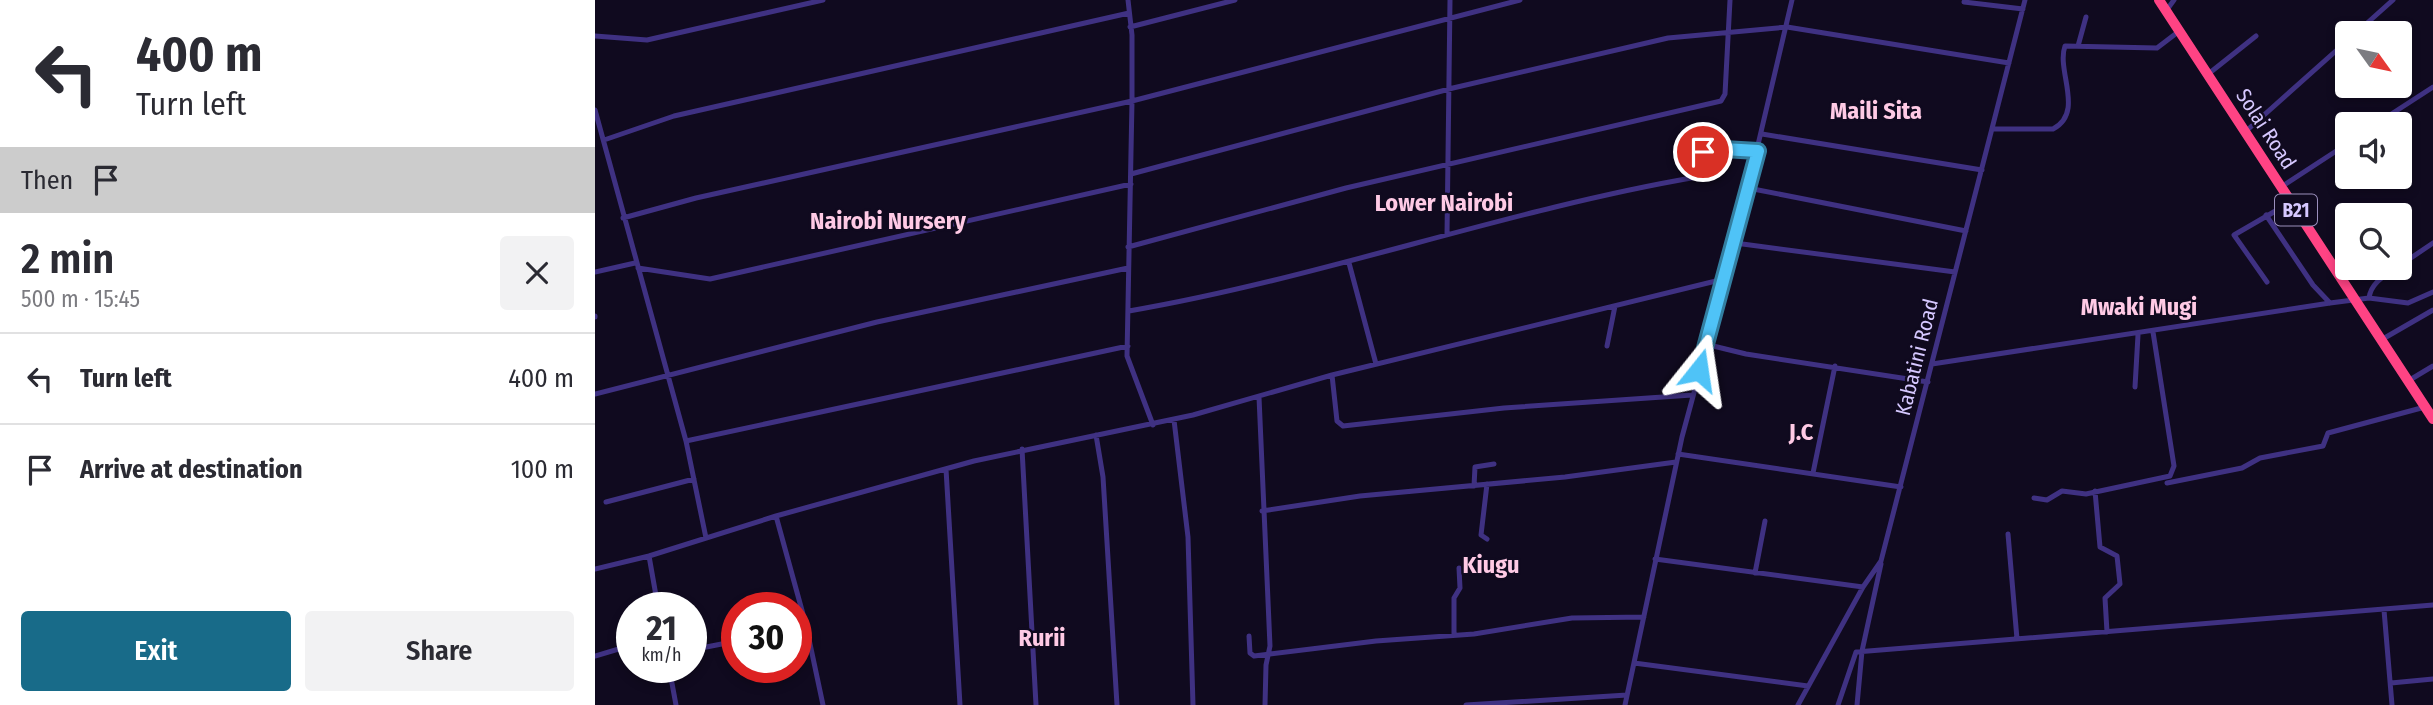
<!DOCTYPE html>
<html lang="en">
<head>
<meta charset="utf-8">
<style>
	body { margin:0; font-family:"Fira Sans Condensed",sans-serif; background:#f2f2f3; color:#2b2b33; height:100vh; display:flex; flex-direction:column; font-size:26px; white-space:nowrap }
	* { box-sizing:border-box; margin:0 }
	p { font-size:23px; color:#7c7c81 }
	.icon { flex:none; width:38px; height:38px; fill:none; stroke:currentColor; stroke-width:2; stroke-linecap:round; stroke-linejoin:round }
	.map { position:relative; flex:1; overflow:hidden }
	.drawer { display:flex; flex-direction:column; background:#fff; width:595px }
	.drawer>* { flex:none }
	.banner { background:#fff; color:#2b2b33; overflow:hidden }
	.needle { width:46px; rotate:123deg }
	.buttons { position:absolute; left:1740px; top:21px; display:grid; gap:14px }
	.buttons a { display:grid; place-items:center; width:77px; height:77px; border-radius:7px; background:#fff; box-shadow:0 4px 10px #0003; font-size:35px }
	.speed { position:absolute; left:21px; top:592px; display:flex; gap:14px; font-size:35px; font-weight:700; text-align:center }
	.speed>* { display:grid; place-content:center; width:91px; height:91px; border-radius:50%; background:#fff; box-shadow:0 4px 10px #0003; line-height:1 }
	.speed small { font-size:18px; font-weight:400 }
	.speed .limit { border:10px solid #d22; background:#fff; color:#111 }
	.pin { position:absolute; display:grid; place-items:center; width:60px; height:60px; color:#fff; margin:-30px; border:4px solid #fff; border-radius:50%; box-shadow:0 2px 7px #0007 }
	.me { position:absolute; width:77px; margin:-38px; rotate:15deg; stroke-linejoin:round; filter:drop-shadow(0 0 5px #0008) }
	.turn { display:flex; align-items:center; gap:24px; height:147px; padding:0 21px; font-size:32px }
	.turn .icon { width:91px; height:91px; stroke-width:2.5 }
	.turn b { display:block; font-size:49px; line-height:60px }
	.then { display:flex; align-items:center; height:66px; padding:0 21px; background:#0003; gap:14px; font-size:26px }
	.round { display:grid; place-items:center; flex:none; width:74px; height:74px; border-radius:7px; background:#f2f2f3 }
	.overview { display:flex; align-items:center; justify-content:space-between; height:119px; padding:0 21px }
	h1 { font-size:42px; font-weight:600; line-height:52px }
	.action { display:flex; gap:14px; margin-top:auto; padding:14px 21px }
	.action a { flex:1; height:80px; border-radius:7px; background:#186b89; color:#fff; font-size:28px; font-weight:600; line-height:80px; text-align:center }
	.action a+a { background:#f2f2f3; color:#2b2b33 }
	ul { padding:0; list-style:none }
	li { display:flex; align-items:center; gap:21px; height:91px; padding:0 21px; border-top:2px solid #e1e1e2 }
	li div { flex:1 }
	li b { display:block; font-size:26px }
	li em { font-style:normal }
	main { display:flex; flex:1; min-height:0 }
	.map>svg:first-child { display:block }
	.lines { fill:none; stroke-linecap:round; stroke-linejoin:round }
	.minor { stroke:#3f3182; stroke-width:5 }
	.highway { stroke:#ff4384; stroke-width:10 }
	.route-casing { stroke:#337fa1; stroke-width:18 }
	.route { stroke:#4fc3f7; stroke-width:12 }
	.labels { text-anchor:middle; stroke-width:5; stroke-linejoin:round; paint-order:stroke }
	.shield { fill:#100a1f; stroke:#9b8fbc; stroke-width:2 }
	.shield-label { font-size:19px; font-weight:bold; fill:#d6c8ff }
	.street-label { font-size:21px; fill:#d6c8ff; stroke:#100a1f }
	.quarter-label { font-size:24px; font-weight:bold; fill:#ffcae5; stroke:#100a1f }
</style>
</head>
<body>
<main>
<section class="drawer">
<div class="banner">
<div class="turn"><svg class="icon" aria-label="left" viewBox="0 0 24 24"><path d="M17 20v-9H6M10 6l-5 5 5 5"/></svg><div><b>400 m</b>Turn left</div></div>
<div class="then">Then<svg class="icon" aria-label="arrive" viewBox="0 0 24 24"><path d="M6 21V4h12l-3 4 3 4H6"/></svg></div>
</div>
<div class="overview"><div><h1>2 min</h1><p>500 m · 15:45</p></div><a class="round"><svg class="icon" aria-label="close" viewBox="0 0 24 24"><path d="M6 6l12 12M18 6L6 18"/></svg></a></div>
<ul>
<li><svg class="icon" aria-label="left" viewBox="0 0 24 24"><path d="M17 20v-9H6M10 6l-5 5 5 5"/></svg><div><b>Turn left</b></div><em>400 m</em></li>
<li><svg class="icon" aria-label="arrive" viewBox="0 0 24 24"><path d="M6 21V4h12l-3 4 3 4H6"/></svg><div><b>Arrive at destination</b></div><em>100 m</em></li>
</ul>
<div class="action"><a>Exit</a><a>Share</a></div>
</section>
<div class="map">
<svg width="1838" height="705" viewBox="0 0 1838 705">
	<rect width="100%" height="100%" fill="#100a1f"/>
	<g class="lines">
		<path class="minor" d="M 533,0 L 537,35 L 537,101 L 532,356 L 558,425
			M 1369,2 L 1428,9
			M 1571,11 L 1579,0
			M 535,27 L 640,0
			M 1761,33 L 1798,0
			M 0,36 L 52,40 L 228,0
			M 1483,46 L 1491,17
			M 1612,75 L 1661,36
			M 0,110 L 91,441 L 111,538
			M 1781,124 L 1838,87
			M 1397,129 L 1458,129 C 1490,112 1461,71 1470,46 L 1562,48 L 1583,32
			M 1650,132 L 1752,41
			M 1167,134 L 1387,170
			M 9,140 L 79,116 L 534,13
			M 536,174 L 858,88 L 1073,38 L 1192,27 L 1414,63
			M 1686,187 L 1752,144
			M 1153,188 L 1371,231
			M 1671,215 L 1718,285 L 1735,303
			M 28,218 L 101,198 L 537,101 L 925,0
			M 852,235 L 855,0
			M 1140,243 L 1360,272
			M 533,247 L 751,188 L 1126,101 L 1130,94 L 1135,0
			M 754,263 L 781,364
			M 1804,266 L 1838,243
			M 43,268 L 115,279 L 536,184
			M 0,272 L 40,263
			M 1672,282 L 1639,235 L 1696,202
			M 1774,298 C 1776,283 1789,276 1801,268
			M 534,311 C 726,278 910,210 1102,177 L 1111,148 L 1163,151
			M 0,316 L 0,317
			M 1786,340 L 1838,310
			M 1110,344 L 1151,354 L 1333,382
			M 1012,346 L 1020,306
			M 1337,364 L 1735,303 L 1774,298 L 1813,303 L 1838,292
			M 737,375 L 742,421 L 748,426 L 909,408 L 1097,395
			M 1813,381 L 1838,366
			M 1540,387 L 1543,335
			M 0,394 L 282,322 L 533,268
			M 664,397 L 675,646 L 671,665 L 670,705
			M 579,420 L 593,537 L 598,705
			M 501,435 L 508,477 L 522,705
			M 91,441 L 533,346
			M 427,449 L 441,705
			M 1083,454 L 1306,487
			M 351,469 L 365,705
			M 1218,473 L 1240,366
			M 1572,483 L 1647,468 L 1665,458 L 1728,446 L 1733,433 L 1830,407
			M 879,486 L 880,467 L 899,464
			M 1500,491 L 1505,547 L 1522,556 L 1525,584 L 1510,598 L 1512,632
			M 1439,498 L 1452,500 L 1467,491 L 1491,494 L 1575,476 L 1579,466 L 1558,332
			M 11,502 L 99,479
			M 667,511 L 765,496 L 970,477 L 1081,462
			M 181,516 L 379,461 L 598,415 L 737,375 L 1129,279
			M 1413,534 L 1422,639
			M 892,539 L 886,535 L 892,484
			M 54,556 L 63,607
			M 1060,559 L 1268,587
			M 0,569 L 54,556 L 181,516 L 211,625 L 228,705
			M 1160,573 L 1170,521
			M 1789,610 L 1797,705
			M 859,635 L 859,598 L 865,588 L 864,568
			M 654,636 L 655,653 L 659,656 L 781,641 L 879,634 L 977,618 L 1049,617
			M 96,650 L 142,641
			M 0,656 L 37,645
			M 1039,663 L 1213,686
			M 74,667 L 81,705
			M 1796,683 L 1838,679
			M 871,705 L 1032,695
			M 1030,705 L 1087,437 L 1142,234 L 1197,0
			M 1203,705 L 1268,587 L 1286,561 L 1430,0
			M 1243,705 L 1261,652 L 1838,605
			M 1262,705 L 1267,651 L 1286,564"/>
		<path class="highway" d="M 1564,0 L 1838,419"/>
	</g>
	<g class="lines">
		<g class="route-casing">
			<path id="route" d="M 1104,370 L 1163,151 L 1111,148 L 1108,152"/>
		</g>
		<use href="#route" class="route"/>
	</g>
	<g class="labels">
		<rect class="shield" x="1680" y="194.5" width="42" height="31" rx="5"/>
		<g class="shield-label">
			<text x="1701" y="217">B21</text>
		</g>
		<g class="street-label">
			<text transform="translate(1671 129) rotate(57)" y="7">Solai Road</text>
			<text transform="translate(1322 357) rotate(-76)" y="7">Kabatini Road</text>
		</g>
		<g class="quarter-label">
			<text x="1281" y="119">Maili Sita</text>
			<text x="849" y="211">Lower Nairobi</text>
			<text x="293" y="229">Nairobi Nursery</text>
			<text x="1544" y="315">Mwaki Mugi</text>
			<text x="1206" y="440">J.C</text>
			<text x="896" y="573">Kiugu</text>
			<text x="447" y="646">Rurii</text>
		</g>
	</g>
</svg>
<div class="buttons">
<a><svg class="needle" viewBox="-14 -14 28 28"><path d="M0-13l5 13h-10z" fill="#e53935"/><path d="M0 13l5-13h-10z" fill="#7c7c81"/></svg></a>
<a><svg class="icon" aria-label="sound" viewBox="0 0 24 24"><path d="M4 9h4l5-4v14l-5-4H4zM17 9q2 3 0 6"/></svg></a>
<a><svg class="icon" aria-label="search" viewBox="0 0 24 24"><circle cx="10" cy="10" r="6"/><path d="M15 15l6 6"/></svg></a>
</div>
<div class="speed"><div>21<small>km/h</small></div><div class="limit">30</div></div>
<div class="pin" style="left:1108px;top:152px;background:#d93025"><svg class="icon" aria-label="arrive" viewBox="0 0 24 24"><path d="M6 21V4h12l-3 4 3 4H6"/></svg></div>
<svg class="me" style="left:1104px;top:370px" viewBox="-20 -20 40 40"><path d="M0-17L14 15 0 8-14 15z" fill="#4fc3f7" stroke="#fff" stroke-width="4"/></svg>
</div>
</main>
</body>
</html>
